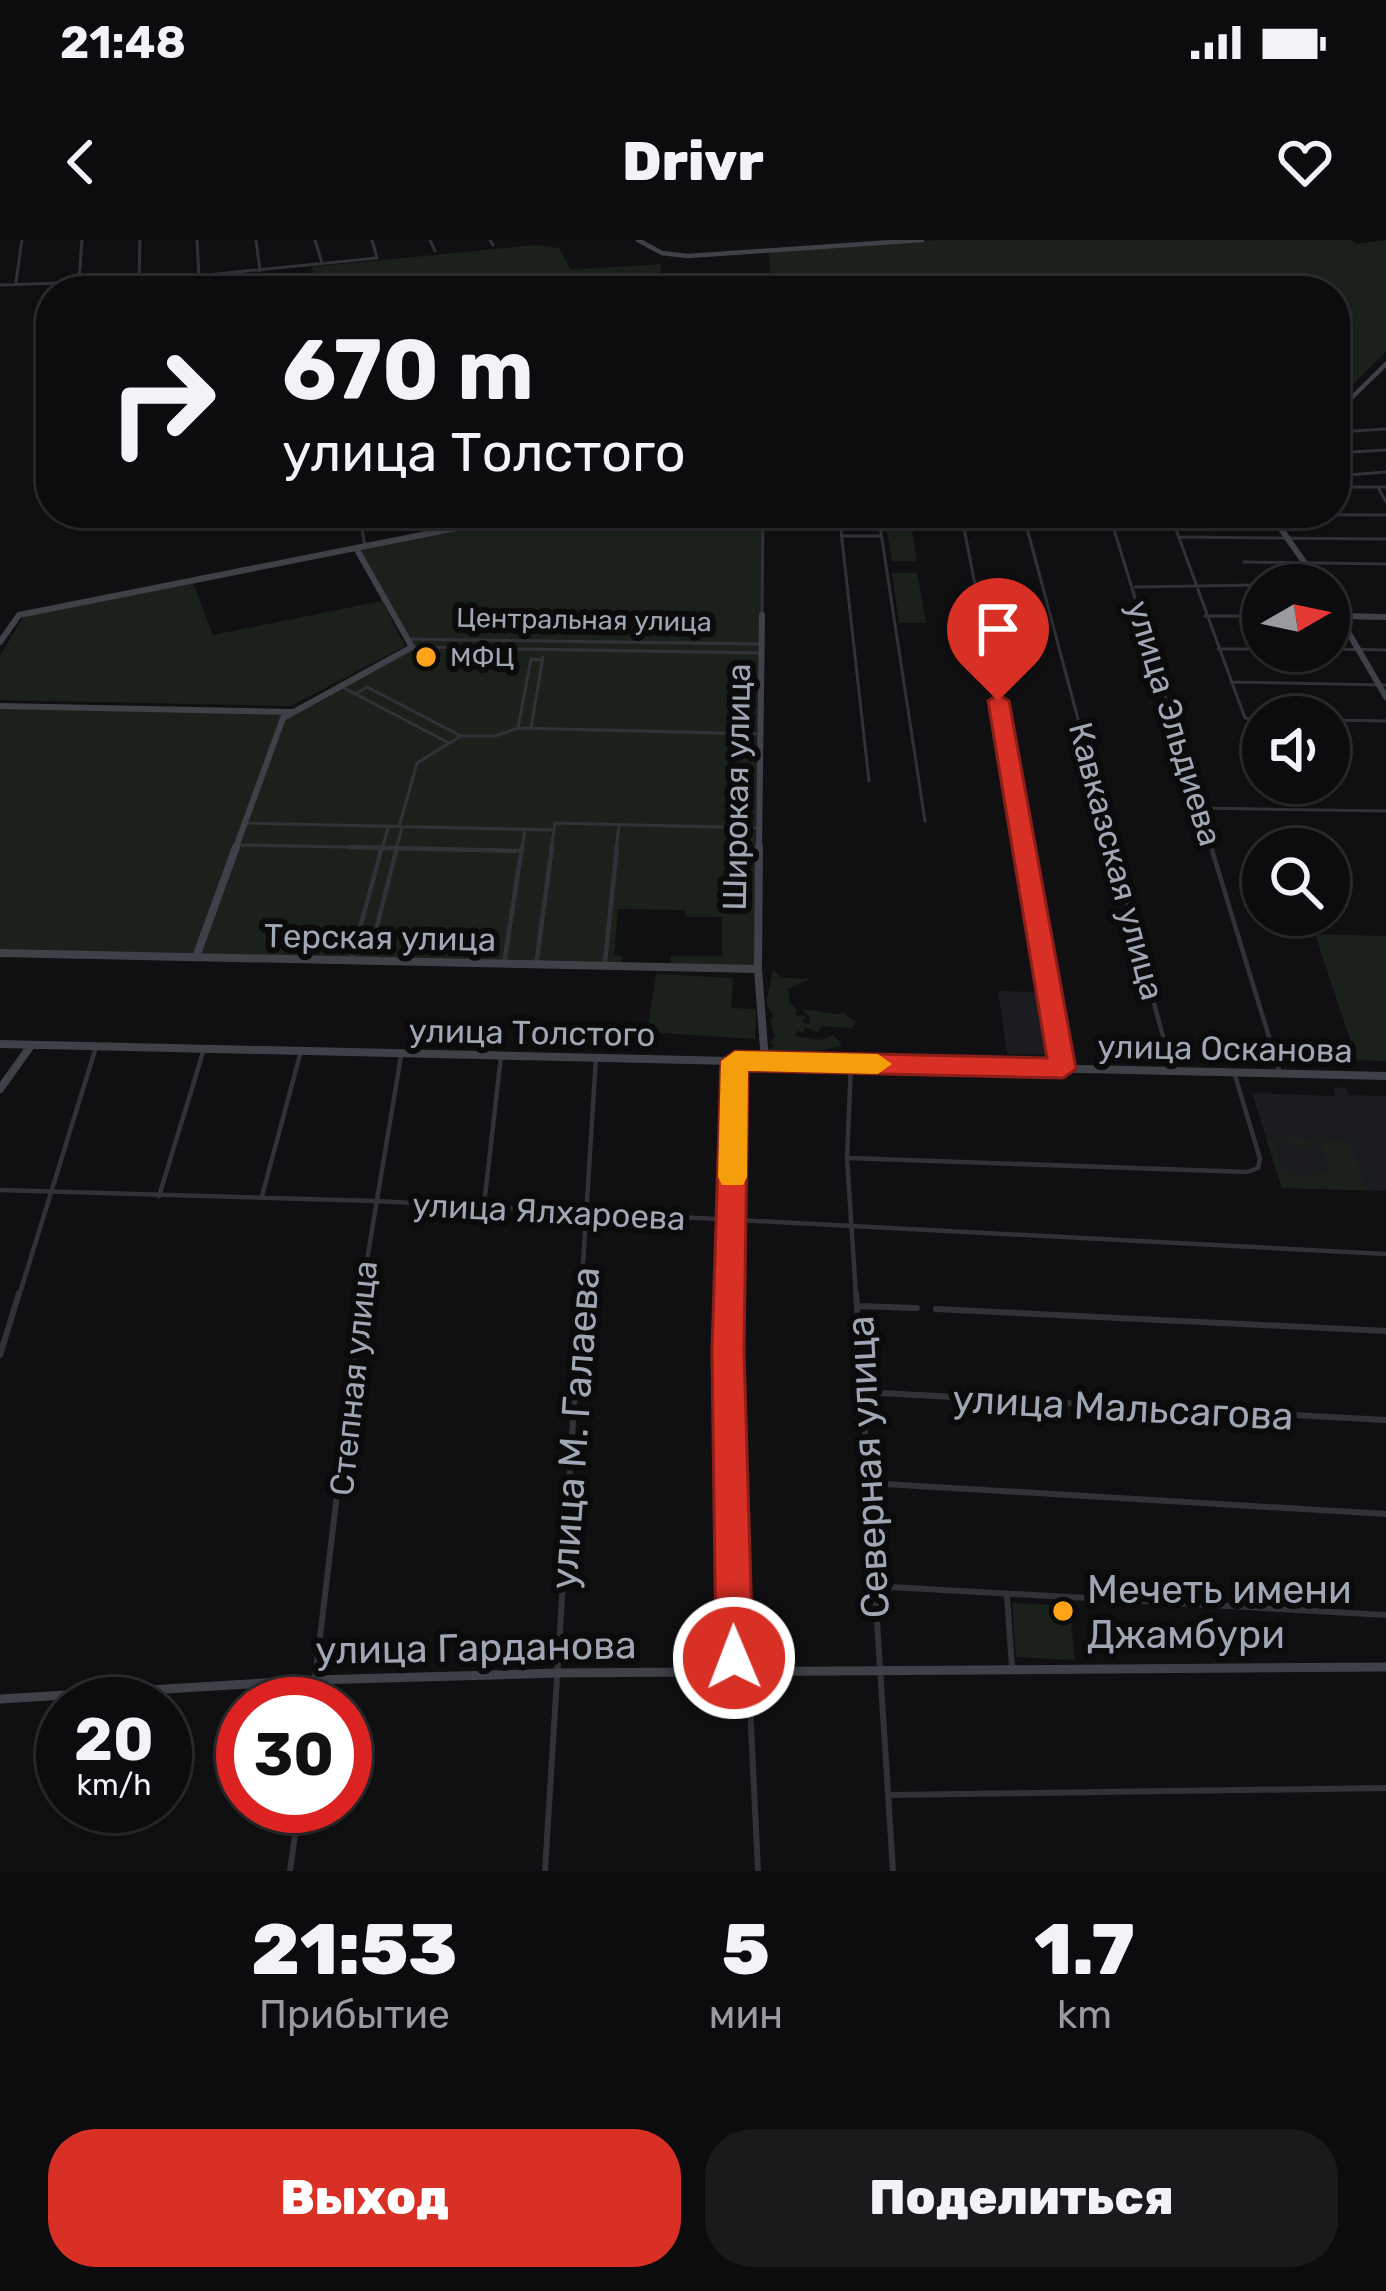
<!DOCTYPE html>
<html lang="ru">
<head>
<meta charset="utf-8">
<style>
	body { margin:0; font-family:Rubik,sans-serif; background:#1a1a1c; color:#f1f3f6; height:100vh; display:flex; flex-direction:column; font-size:45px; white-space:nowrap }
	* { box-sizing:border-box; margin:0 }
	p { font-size:39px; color:#9a9b9e }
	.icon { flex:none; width:66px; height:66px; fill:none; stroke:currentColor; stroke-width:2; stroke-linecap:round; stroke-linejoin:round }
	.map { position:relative; height:1631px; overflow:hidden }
	.side { display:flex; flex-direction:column; background:#0c0c0e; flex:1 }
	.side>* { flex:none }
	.top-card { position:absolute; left:36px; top:36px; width:1314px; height:252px; border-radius:48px; box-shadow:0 3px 9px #0004,0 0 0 3px #2c2c2e; background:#0c0c0e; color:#f1f3f6; overflow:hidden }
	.needle { width:78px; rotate:81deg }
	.controls { position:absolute; left:1242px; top:324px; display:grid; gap:24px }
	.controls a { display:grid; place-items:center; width:108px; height:108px; border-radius:50%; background:#0c0c0e; box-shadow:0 3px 9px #0004,0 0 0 3px #2c2c2e; font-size:60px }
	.speed { position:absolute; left:36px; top:1437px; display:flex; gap:24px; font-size:60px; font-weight:700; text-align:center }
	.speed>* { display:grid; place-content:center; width:156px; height:156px; border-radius:50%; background:#0c0c0e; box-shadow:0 3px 9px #0004,0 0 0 3px #2c2c2e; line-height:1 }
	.speed small { font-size:30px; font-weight:400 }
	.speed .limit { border:18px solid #d22; background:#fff; color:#111 }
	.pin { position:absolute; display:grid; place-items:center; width:102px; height:102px; color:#fff; margin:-123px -51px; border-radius:50% 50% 50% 0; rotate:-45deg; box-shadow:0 0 12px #0007 }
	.pin .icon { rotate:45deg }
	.me { position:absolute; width:132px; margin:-66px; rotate:359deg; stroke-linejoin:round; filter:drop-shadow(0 0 9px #0008) }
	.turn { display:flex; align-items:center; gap:42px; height:252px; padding:0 48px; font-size:54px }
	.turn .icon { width:156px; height:156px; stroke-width:2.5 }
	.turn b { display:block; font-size:84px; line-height:102px }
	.eta { display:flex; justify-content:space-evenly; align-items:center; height:204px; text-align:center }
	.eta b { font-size:72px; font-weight:800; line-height:84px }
	.cta { display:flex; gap:24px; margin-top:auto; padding:24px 48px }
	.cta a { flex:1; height:138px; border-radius:48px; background:#d93025; color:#fff; font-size:48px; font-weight:800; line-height:138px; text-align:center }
	.cta a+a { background:#1a1a1c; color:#f1f3f6 }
	.status { display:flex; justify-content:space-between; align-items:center; height:84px; padding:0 60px; background:#0c0c0e; direction:ltr }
	.status svg { height:33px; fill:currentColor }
	header { display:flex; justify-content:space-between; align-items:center; height:156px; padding:0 48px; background:#0c0c0e; font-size:54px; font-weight:800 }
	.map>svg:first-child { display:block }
	.built { fill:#1b1c1f }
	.green { fill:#1a211a }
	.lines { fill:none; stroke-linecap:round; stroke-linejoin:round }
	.street-far2 { stroke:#303237; stroke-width:3 }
	.street-far1 { stroke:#303237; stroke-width:4.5 }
	.street { stroke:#303237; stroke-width:6 }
	.secondary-far3 { stroke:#3e4147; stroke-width:4.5 }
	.secondary-far2 { stroke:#3e4147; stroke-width:6 }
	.secondary-far1 { stroke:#3e4147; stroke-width:8 }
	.secondary { stroke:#3e4147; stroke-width:9 }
	.route { fill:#d93025; stroke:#8d1f18; stroke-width:3 }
	.slow { fill:#f59e0b }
	.poi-dot { fill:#ffa31a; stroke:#0b0b0c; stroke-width:4.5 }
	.labels { text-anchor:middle; stroke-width:12; stroke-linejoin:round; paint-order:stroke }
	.far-street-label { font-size:27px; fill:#9fa7b4; stroke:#0b0b0c }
	.far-poi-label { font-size:27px; fill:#9fa7b4; stroke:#0b0b0c; text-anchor:start }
	.street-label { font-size:33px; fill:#9fa7b4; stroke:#0b0b0c }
	.near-street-label { font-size:39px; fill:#9fa7b4; stroke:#0b0b0c }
	.near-poi-label { font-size:39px; fill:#9fa7b4; stroke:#0b0b0c; text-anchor:start }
</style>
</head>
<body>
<div class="status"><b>21:48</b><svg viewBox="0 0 49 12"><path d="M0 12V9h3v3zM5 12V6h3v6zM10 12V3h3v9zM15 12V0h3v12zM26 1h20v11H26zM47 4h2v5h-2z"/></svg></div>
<header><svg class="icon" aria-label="back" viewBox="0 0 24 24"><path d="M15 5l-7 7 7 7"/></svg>Drivr<svg class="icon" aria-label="heart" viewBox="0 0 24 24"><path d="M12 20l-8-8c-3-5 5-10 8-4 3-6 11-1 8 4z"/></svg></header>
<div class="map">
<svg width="1386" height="1631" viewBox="0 0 1386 1631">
	<rect width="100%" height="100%" fill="#101012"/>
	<path class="built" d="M 998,751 L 1046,752 L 1056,815 L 1007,814 Z
		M 1333,847 L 1346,848 L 1349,855 L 1386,856 L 1386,951 L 1282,948 L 1252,853 L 1335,856 Z"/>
	<path class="green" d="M 939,0 L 1351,0 L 1356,4 L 1386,0 L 1386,112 L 1335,162 L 1335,51 L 771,51 L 769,12 Z
		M 535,5 L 559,8 L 571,30 L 661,24 L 658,51 L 316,51 L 312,27 Z
		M 532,273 L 763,273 L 758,729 L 671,728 L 671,716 L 722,716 L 722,677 L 686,677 L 685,670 L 618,669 L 614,715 L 622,716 L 621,727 L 0,713 L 0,466 L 294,472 L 411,407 L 356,308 Z
		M 884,273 L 955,273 L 959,290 L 912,290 L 917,321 L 892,321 Z
		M 892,333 L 917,333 L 926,383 L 899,383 Z
		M 193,343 L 213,395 L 382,361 L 405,406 L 291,466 L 0,460 L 0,416 L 23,377 Z
		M 1315,694 L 1386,696 L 1386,821 L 1357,820 Z
		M 773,730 L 782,738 L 810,739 L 788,749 L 790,763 L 797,770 L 795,775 L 806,776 L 802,782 L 809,784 L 810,777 L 802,770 C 816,768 828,776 844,773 L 856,782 L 852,788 L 822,786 L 818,792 L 804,787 L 804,792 L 797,791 L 795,796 L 821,800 L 834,795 L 842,806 C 816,812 795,814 767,817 L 767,810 L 775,806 L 770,802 L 775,796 L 770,781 L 774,777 L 766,763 Z
		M 656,734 L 733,738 L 731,768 L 756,769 L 755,799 L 647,792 Z
		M 1266,898 L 1313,900 L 1314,906 L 1291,907 L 1289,902 L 1274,902 L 1282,931 L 1291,931 L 1294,936 L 1329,932 L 1321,900 L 1350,901 L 1366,950 L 1282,948 Z
		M 1012,1363 L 1069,1366 L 1075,1420 L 1016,1417 Z"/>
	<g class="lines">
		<path class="street-far2" d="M 197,0 L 199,36
			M 256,0 L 260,31
			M 315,0 L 322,23
			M 430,0 L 435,11
			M 490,0 L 493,5
			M 139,40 L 140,0
			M 79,41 L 82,0
			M 16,42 L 22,0
			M 0,45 L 156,40 L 377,18 L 372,0
			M 1335,192 L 1386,189
			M 1335,213 L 1386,210
			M 1335,236 L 1386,232
			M 1335,247 L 1386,247
			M 1378,247 L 1386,262
			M 359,273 L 365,306
			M 839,273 L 869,541
			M 878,273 L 925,581
			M 961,273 L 1027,610
			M 1023,273 L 1113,610
			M 1109,273 L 1212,610
			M 1170,273 L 1245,478 L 1263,479
			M 1170,274 L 1386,275
			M 842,296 L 881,296
			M 1178,297 L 1386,299
			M 1244,322 L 1386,324
			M 1135,347 L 1319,344
			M 762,375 L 763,273
			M 1205,376 L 1263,376
			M 407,399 L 762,404
			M 413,407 L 761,413
			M 1218,409 L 1263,409
			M 1329,409 L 1386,410
			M 1231,442 L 1386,445
			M 342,447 L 449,503
			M 355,454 L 367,447 L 461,496
			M 1329,480 L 1386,481
			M 518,488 L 531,419 L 542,420
			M 531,488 L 543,417
			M 1200,568 L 1386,571
			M 245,583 L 554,590
			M 399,587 L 417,523 L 461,496 L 495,496 L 518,488 L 760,494
			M 237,605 L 492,610
			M 382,610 L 388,587
			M 396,610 L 402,587
			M 522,610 L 525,589
			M 551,610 L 555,583 L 759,588
			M 616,610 L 619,585"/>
		<path class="street-far1" d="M 349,607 L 522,611
			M 1026,607 L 1063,828
			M 1112,607 L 1172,830
			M 1211,607 L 1280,833
			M 354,710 L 372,706 L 397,607
			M 351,721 L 382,607
			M 605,722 L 617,607
			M 504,724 L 522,607
			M 536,725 L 552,607
			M 851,823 L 847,918 L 856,1056
			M 849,918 L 1247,932 L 1258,928 L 1260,919 L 1234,832
			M 0,950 L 375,961 L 1386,1014
			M 159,956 L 204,809
			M 262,956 L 301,811
			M 484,965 L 501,816
			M 19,1056 L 96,807
			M 361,1056 L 401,816
			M 581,1056 L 596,818
			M 729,1056 L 735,821"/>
		<path class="street" d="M 729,1053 L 735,1418 L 749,1444 L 758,1631
			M 856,1053 L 893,1631
			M 858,1066 L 917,1068
			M 936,1069 L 1386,1091
			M 0,1115 L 19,1053
			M 861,1152 L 1386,1180
			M 868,1243 L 1386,1274
			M 873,1346 L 1386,1375
			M 1007,1356 L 1012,1428
			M 312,1464 L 361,1053
			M 888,1555 L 1386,1548
			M 290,1631 L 299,1566
			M 545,1631 L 581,1053"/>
		<path class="secondary-far3" d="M 638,0 L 662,13 L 688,16 L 922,0
			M 1335,174 L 1386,124"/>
		<path class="secondary-far2" d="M 1270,273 L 1320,345
			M 1329,359 L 1386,457
			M 1340,376 L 1386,377
			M 0,402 L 19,375 L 532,273
			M 0,466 L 292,472
			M 235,610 L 283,478 L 412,407 L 356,308
			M 759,610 L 762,375"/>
		<path class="secondary-far1" d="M 759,607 L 758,729 L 765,821
			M 0,713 L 758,729
			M 196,717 L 236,607
			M 0,804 L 1386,836
			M 0,849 L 30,807"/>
		<path class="secondary" d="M 0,1459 L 314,1440 L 558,1433 L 1386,1427"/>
	</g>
	<path class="route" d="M 998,454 L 1009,461 L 1076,829 L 1063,838 L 748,831 L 744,1111 L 753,1418 L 747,1431 L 734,1436 L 721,1431 L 716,1418 L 712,1111 L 721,821 L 735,811 L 1047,818 L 988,461 Z"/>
	<path class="slow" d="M 735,811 L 878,814 L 892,824 L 878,834 L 748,831 L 747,937 L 743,945 L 722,945 L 718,937 L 721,821 Z"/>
	<g class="poi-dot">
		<circle cx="426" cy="417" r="12"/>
		<circle cx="1063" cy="1371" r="12"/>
	</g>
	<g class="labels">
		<g class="far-street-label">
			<text transform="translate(584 380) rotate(1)" y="9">Центральная улица</text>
		</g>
		<g class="far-poi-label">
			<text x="450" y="426">МФЦ</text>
		</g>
		<g class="street-label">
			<text transform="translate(1175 483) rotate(73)" y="12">улица Эльдиева</text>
			<text transform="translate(736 547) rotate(-89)" y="12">Широкая улица</text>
			<text transform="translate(1117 621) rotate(75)" y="12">Кавказская улица</text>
			<text transform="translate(380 697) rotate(1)" y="12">Терская улица</text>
			<text transform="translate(532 792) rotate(1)" y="12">улица Толстого</text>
			<text transform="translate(1225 808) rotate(1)" y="12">улица Осканова</text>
			<text transform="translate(549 971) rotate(3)" y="12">улица Ялхароева</text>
			<text transform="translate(353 1138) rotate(-84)" y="12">Степная улица</text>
		</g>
		<g class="near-street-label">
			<text transform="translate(1123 1167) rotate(3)" y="14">улица Мальсагова</text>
			<text transform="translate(574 1188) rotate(-86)" y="14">улица М. Галаева</text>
			<text transform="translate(867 1227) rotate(-93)" y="14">Северная улица</text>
			<text transform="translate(476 1407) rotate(-1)" y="14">улица Гарданова</text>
		</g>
		<g class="near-poi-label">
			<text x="1087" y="1363">Мечеть имени<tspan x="1087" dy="45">Джамбури</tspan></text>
		</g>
	</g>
</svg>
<div class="controls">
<a><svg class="needle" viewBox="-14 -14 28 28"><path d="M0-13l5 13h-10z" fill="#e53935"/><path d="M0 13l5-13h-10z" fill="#9a9b9e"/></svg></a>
<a><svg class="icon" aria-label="sound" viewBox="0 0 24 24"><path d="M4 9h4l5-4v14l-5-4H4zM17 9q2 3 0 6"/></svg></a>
<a><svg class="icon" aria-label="search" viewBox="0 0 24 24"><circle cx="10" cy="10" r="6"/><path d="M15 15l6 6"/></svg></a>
</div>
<div class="speed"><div>20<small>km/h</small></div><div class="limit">30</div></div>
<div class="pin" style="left:998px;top:461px;background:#d93025"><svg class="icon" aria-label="arrive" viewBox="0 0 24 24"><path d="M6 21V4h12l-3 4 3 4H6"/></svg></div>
<svg class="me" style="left:734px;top:1418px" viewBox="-20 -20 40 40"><circle r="17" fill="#d93025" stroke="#fff" stroke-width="3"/><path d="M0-11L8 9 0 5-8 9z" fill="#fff"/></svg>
<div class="top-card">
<div class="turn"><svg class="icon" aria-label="right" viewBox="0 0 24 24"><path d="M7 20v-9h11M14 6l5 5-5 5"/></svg><div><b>670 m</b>улица Толстого</div></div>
</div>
</div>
<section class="side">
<div class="eta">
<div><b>21:53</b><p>Прибытие</p></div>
<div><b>5</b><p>мин</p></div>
<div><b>1.7</b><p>km</p></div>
</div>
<div class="cta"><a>Выход</a><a>Поделиться</a></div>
</section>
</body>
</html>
